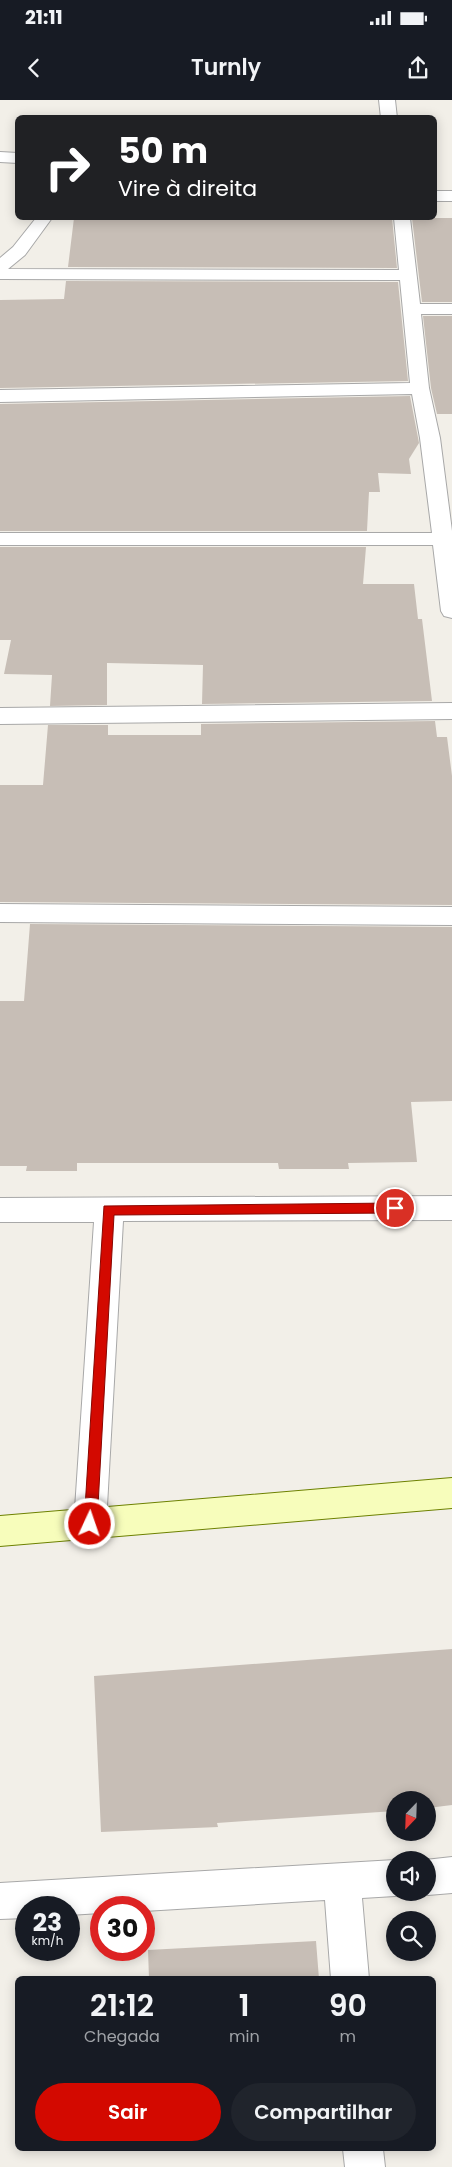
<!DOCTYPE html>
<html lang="pt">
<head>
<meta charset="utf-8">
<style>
	body { margin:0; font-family:Poppins,sans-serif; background:#20242c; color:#f1f3f6; height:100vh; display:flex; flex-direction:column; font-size:19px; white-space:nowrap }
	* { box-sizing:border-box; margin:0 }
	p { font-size:16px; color:#9ea1a6 }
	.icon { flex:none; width:28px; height:28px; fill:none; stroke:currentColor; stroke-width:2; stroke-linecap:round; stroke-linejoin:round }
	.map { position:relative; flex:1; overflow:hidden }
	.sheet { position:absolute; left:15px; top:1876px; width:421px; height:175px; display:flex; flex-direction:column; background:#171b24; border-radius:8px; box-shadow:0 2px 12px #0003 }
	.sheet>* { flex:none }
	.banner { position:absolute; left:15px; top:15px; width:422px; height:105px; border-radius:8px; box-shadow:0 2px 12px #0003; background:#202124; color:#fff; overflow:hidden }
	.needle { width:32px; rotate:203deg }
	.controls { position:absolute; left:386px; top:1691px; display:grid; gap:10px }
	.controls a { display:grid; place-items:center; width:50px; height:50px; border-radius:50%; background:#171b24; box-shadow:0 2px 12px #0003; font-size:25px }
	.speed { position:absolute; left:15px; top:1796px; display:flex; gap:10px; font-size:25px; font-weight:700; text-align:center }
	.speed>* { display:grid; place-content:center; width:65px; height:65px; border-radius:50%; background:#171b24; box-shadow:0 2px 12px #0003; line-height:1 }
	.speed small { font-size:12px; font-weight:400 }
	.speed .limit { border:8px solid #d22; background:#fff; color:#111 }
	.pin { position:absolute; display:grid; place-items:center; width:42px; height:42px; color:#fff; margin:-21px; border:2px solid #fff; border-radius:50%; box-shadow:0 1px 5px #0007 }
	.me { position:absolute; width:55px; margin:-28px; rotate:3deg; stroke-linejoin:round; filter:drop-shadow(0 0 4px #0008) }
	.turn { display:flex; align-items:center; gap:18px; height:105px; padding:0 20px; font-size:22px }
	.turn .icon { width:65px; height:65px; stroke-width:2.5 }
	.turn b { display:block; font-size:35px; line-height:42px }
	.eta { display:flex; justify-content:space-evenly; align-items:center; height:85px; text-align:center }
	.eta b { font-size:30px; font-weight:600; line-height:35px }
	.primary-button { display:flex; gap:10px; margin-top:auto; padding:10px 20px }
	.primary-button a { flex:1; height:58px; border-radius:30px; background:#d30900; color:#fff; font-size:20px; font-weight:600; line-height:58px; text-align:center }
	.primary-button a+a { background:#20242c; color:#f1f3f6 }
	.status { display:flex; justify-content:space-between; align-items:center; height:35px; padding:0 25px; background:#171b24; direction:ltr }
	.status svg { height:14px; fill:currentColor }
	header { display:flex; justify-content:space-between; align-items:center; height:65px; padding:0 20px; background:#171b24; font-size:22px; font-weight:600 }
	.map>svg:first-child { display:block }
	.building { fill:#c7beb6 }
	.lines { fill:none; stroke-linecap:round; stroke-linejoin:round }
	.street-casing { stroke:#a8a8a8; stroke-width:2 }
	.secondary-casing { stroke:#6d8100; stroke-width:2 }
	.street { fill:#fff; fill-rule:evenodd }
	.secondary { fill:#f7fdbb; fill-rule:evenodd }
	.route { fill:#d30900; stroke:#890600 }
</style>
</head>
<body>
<div class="status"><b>21:11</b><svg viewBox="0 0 49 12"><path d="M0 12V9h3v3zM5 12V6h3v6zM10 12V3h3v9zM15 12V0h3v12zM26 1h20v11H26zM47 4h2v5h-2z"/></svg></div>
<header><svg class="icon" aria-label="back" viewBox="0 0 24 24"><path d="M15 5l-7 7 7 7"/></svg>Turnly<svg class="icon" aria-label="share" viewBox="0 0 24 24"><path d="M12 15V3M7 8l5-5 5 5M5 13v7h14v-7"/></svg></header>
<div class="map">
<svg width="452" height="2067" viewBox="0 0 452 2067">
	<rect width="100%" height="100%" fill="#f2efe8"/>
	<path class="building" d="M 74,118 L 392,118 L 397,168 L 68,167 Z
		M 412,118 L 452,118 L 452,202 L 422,202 Z
		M 66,181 L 398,182 L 408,281 L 0,288 L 0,200 L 64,199 Z
		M 423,216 L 452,216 L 452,314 L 437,314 L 431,288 Z
		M 410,296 L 419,343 L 409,359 L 411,374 L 378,373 L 380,392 L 369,392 L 367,431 L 0,431 L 0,304 Z
		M 0,447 L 366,447 L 363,484 L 414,484 L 418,519 L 422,519 L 432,601 L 202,604 L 203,565 L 107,563 L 107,605 L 50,606 L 52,575 L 4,574 L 11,540 L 0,540 Z
		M 435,621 L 437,637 L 447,637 L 452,676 L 452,805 L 0,802 L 0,685 L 43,685 L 48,625 L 108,625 L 108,635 L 201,635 L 201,624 Z
		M 30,824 L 452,827 L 452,1001 L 411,1002 L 417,1062 L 348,1063 L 349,1069 L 279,1069 L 278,1063 L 77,1063 L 77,1071 L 26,1071 L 27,1066 L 0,1066 L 0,901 L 24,901 Z
		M 452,1549 L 452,1705 L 428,1708 L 428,1700 L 395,1700 L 395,1711 L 217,1723 L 218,1727 L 101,1732 L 94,1576 Z
		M 316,1841 L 319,1879 L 149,1879 L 148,1850 Z"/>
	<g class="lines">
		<g class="street-casing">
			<path id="street" d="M 379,0 L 395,0 L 397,18 L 381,18 Z
				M 0,52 L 18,53 L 18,63 L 0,62 Z
				M 435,91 L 452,91 L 452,101 L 435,101 Z
				M 36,118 L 52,118 L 25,155 L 8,169 L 399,170 L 394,118 L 410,118 L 420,204 L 452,204 L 452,214 L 421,214 L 429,288 L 440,338 L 452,431 L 452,518 L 444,516 L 441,511 L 433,445 L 0,445 L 0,433 L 432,433 L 420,338 L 412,294 L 0,302 L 0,290 L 410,283 L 400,180 L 0,179 L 0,158 L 13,147 Z
				M 452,603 L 452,619 L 0,624 L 0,608 Z
				M 0,804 L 452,807 L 452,825 L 0,822 Z
				M 452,1096 L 452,1120 L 123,1121 L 106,1424 L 101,1435 L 90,1439 L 79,1435 L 74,1424 L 94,1122 L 0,1122 L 0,1098 Z
				M 452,1757 L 452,1793 L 428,1795 L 422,1792 L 428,1792 L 428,1760 L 425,1760 Z
				M 395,1760 L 395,1792 L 404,1792 L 395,1796 L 362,1798 L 369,1879 L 331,1879 L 325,1800 L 144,1811 L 144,1808 L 101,1808 L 101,1813 L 69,1815 L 69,1808 L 26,1808 L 26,1818 L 0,1819 L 0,1783 Z
				M 343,2049 L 383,2049 L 385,2067 L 345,2067 Z"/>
		</g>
		<g class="secondary-casing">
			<path id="secondary" d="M 452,1378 L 452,1408 L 0,1446 L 0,1416 Z"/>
		</g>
		<use href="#street" class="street"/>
		<use href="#secondary" class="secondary"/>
	</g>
	<path class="route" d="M 395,1103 L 401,1108 L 395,1113 L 114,1115 L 97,1424 L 95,1428 L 90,1430 L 86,1428 L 84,1424 L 104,1106 Z"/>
</svg>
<div class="controls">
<a><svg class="needle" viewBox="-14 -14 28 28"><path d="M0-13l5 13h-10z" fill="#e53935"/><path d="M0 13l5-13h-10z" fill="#9ea1a6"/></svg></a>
<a><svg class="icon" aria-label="sound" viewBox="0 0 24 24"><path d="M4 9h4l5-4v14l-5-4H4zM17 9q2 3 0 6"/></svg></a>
<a><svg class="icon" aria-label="search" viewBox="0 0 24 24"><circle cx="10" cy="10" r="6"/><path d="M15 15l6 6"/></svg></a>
</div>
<div class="speed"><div>23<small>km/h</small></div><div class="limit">30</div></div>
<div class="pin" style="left:395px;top:1108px;background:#d93025"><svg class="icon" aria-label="arrive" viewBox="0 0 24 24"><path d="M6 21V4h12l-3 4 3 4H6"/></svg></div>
<svg class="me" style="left:90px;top:1424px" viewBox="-20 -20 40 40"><circle r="17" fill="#d30900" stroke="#fff" stroke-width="3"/><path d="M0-11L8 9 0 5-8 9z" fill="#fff"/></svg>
<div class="banner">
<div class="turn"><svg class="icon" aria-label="right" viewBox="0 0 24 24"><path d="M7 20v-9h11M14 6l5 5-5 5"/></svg><div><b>50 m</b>Vire à direita</div></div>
</div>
<section class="sheet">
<div class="eta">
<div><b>21:12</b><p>Chegada</p></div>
<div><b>1</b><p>min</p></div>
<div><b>90</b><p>m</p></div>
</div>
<div class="primary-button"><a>Sair</a><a>Compartilhar</a></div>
</section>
</div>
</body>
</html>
